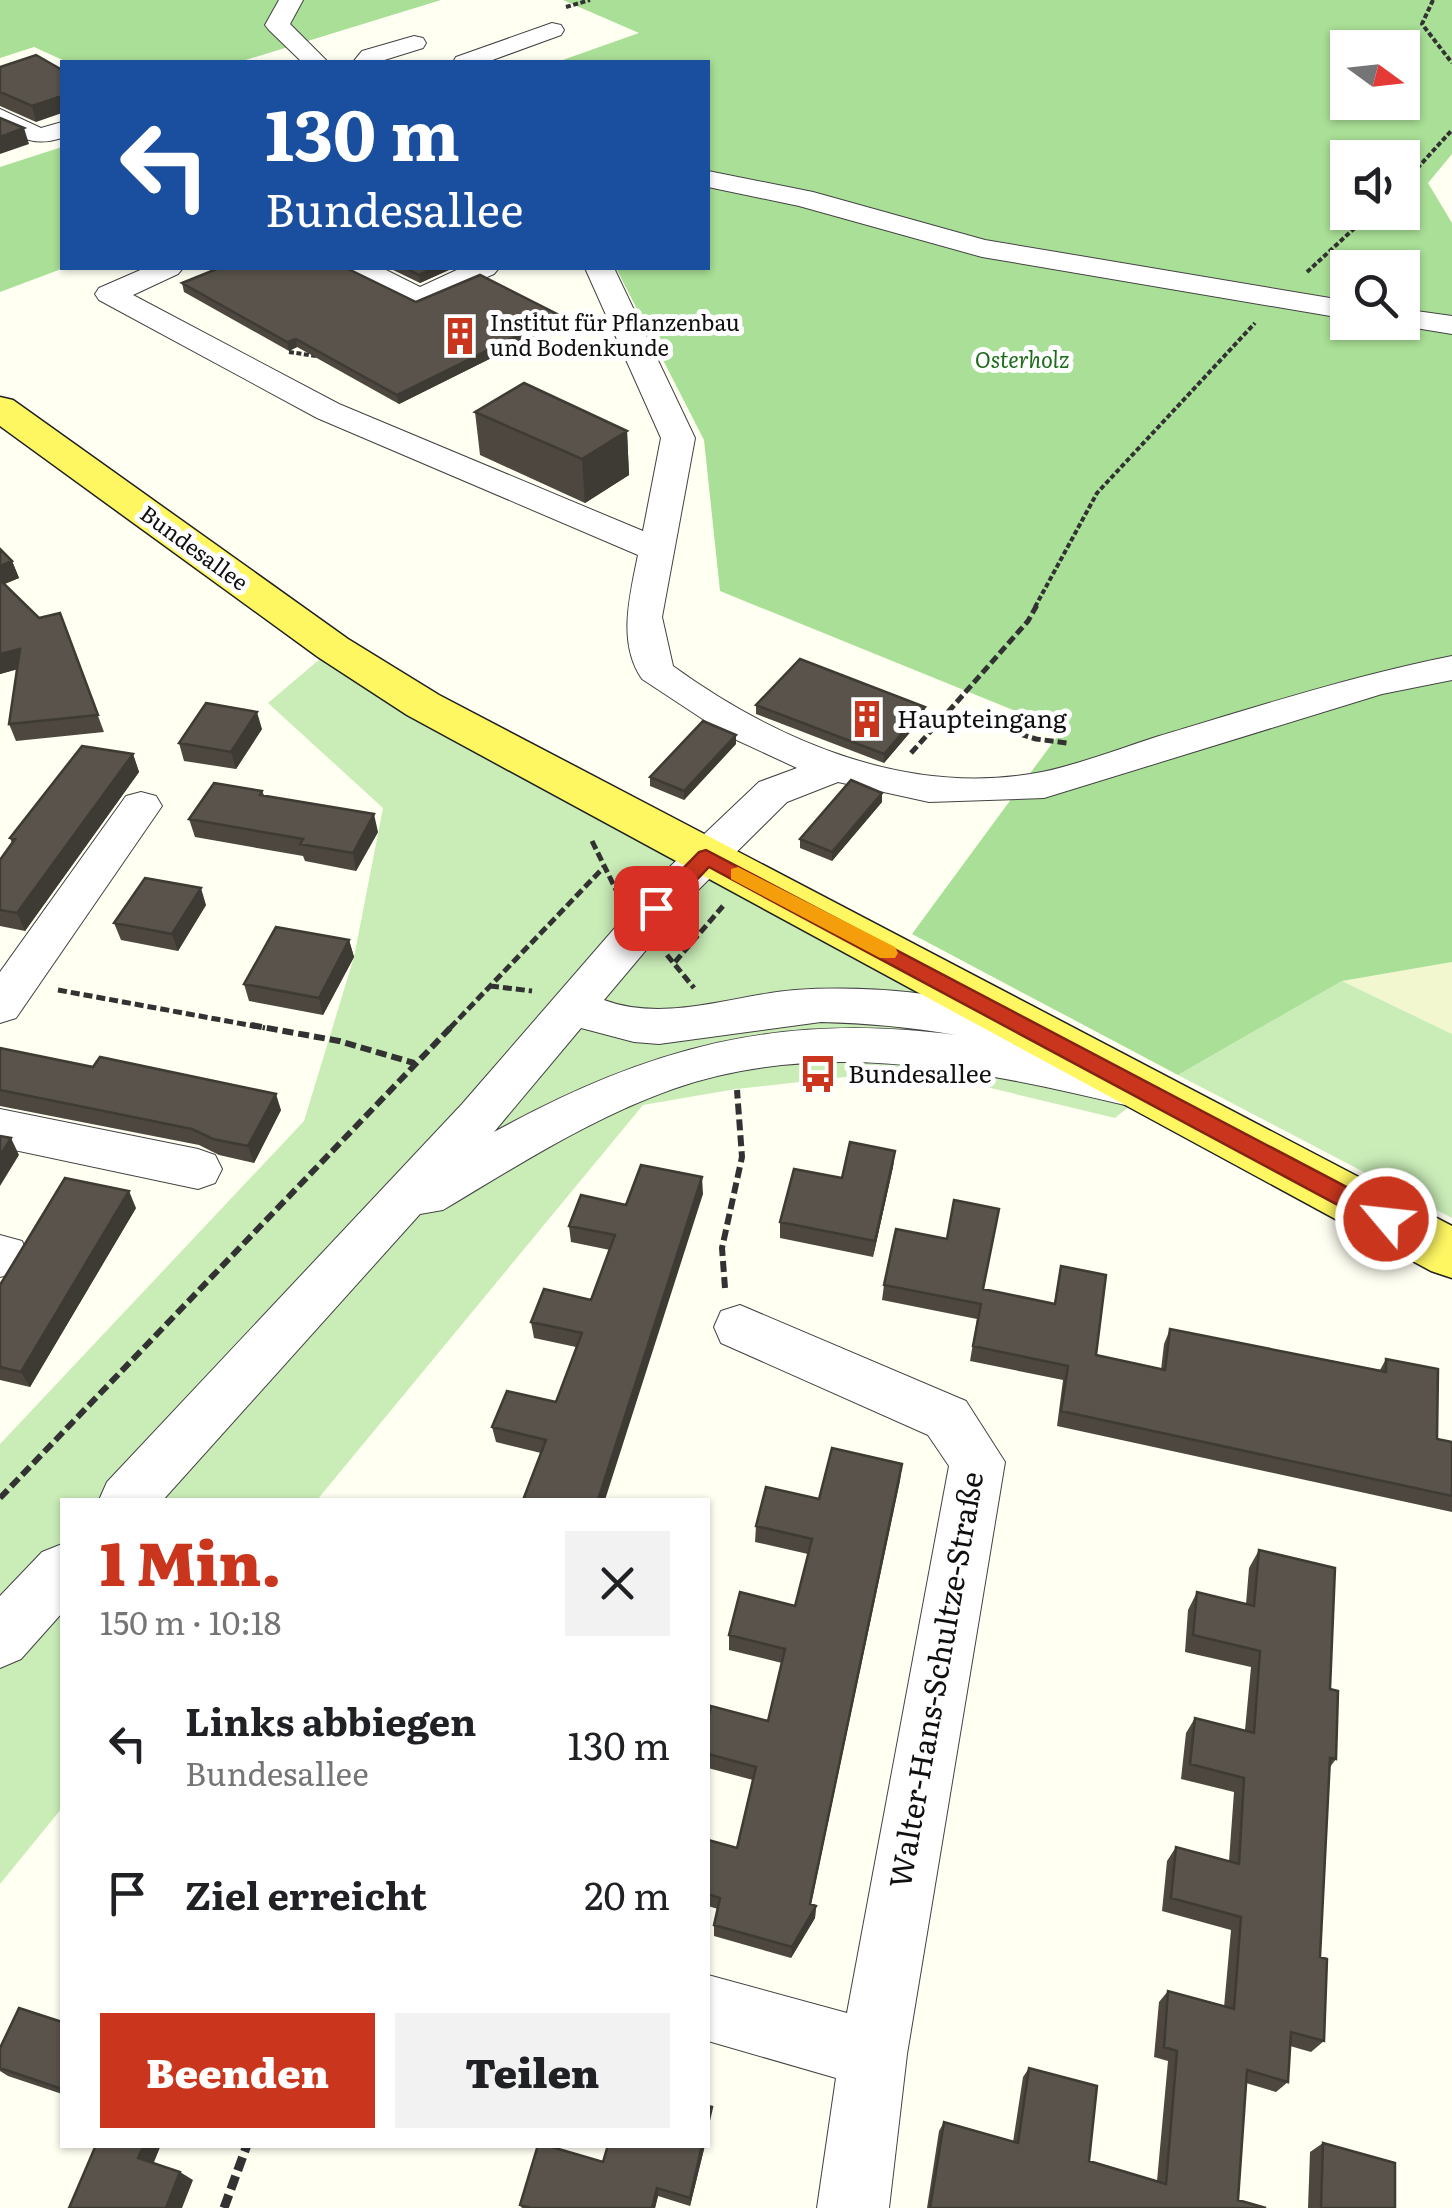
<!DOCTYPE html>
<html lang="de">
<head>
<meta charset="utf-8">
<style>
	body { margin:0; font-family:Literata,serif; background:#f2f2f2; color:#202124; height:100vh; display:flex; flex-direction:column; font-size:38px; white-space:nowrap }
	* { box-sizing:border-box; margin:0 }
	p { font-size:32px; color:#757577 }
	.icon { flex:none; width:55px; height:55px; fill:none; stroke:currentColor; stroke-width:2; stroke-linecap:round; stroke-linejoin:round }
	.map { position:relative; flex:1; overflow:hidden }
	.sheet { position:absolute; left:60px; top:1498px; width:650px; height:650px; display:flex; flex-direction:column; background:#fff; border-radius:0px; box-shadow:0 2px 8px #0004 }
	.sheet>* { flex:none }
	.top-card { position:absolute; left:60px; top:60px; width:650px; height:210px; border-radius:0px; box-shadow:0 2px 8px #0004; background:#1a4fa0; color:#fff; overflow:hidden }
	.needle { width:65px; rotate:105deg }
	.fabs { position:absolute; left:1330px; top:30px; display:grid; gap:20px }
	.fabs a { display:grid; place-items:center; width:90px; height:90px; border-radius:0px; background:#fff; box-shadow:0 2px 8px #0004; font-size:50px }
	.pin { position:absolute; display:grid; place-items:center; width:85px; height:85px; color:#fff; margin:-42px; border-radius:20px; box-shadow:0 5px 15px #0006 }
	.me { position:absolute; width:110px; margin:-55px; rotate:298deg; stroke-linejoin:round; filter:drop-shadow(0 0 8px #0008) }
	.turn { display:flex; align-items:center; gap:35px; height:210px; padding:0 40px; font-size:45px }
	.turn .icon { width:130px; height:130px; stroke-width:2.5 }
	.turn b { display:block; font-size:70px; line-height:85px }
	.round { display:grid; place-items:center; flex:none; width:105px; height:105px; border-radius:0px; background:#f2f2f2 }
	.headline { display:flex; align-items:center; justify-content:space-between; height:170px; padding:0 40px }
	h1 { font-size:60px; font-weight:800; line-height:75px; color:#ca361d }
	.cta { display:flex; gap:20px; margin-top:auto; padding:20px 40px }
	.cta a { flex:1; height:115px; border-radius:0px; background:#ca361d; color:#fff; font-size:40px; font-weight:800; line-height:115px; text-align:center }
	.cta a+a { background:#f2f2f2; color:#202124 }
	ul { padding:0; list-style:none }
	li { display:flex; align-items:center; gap:30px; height:150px; padding:0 40px }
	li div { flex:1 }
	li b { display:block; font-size:38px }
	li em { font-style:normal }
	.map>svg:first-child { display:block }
	.farmland { fill:#f3f7d0 }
	.green { fill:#caedb8 }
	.forest { fill:#a9df96; fill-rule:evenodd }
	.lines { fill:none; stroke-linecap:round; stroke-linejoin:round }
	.minor-casing { stroke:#434343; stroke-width:2 }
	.major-casing { stroke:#212121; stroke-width:3 }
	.path-far3 { stroke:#323232; stroke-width:4; stroke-dasharray:5 2.5; stroke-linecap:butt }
	.path-far2 { stroke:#323232; stroke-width:5; stroke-dasharray:9 4; stroke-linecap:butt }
	.path-far1 { stroke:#323232; stroke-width:6; stroke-dasharray:11 5; stroke-linecap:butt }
	.path { stroke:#323232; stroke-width:9; stroke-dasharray:14 6; stroke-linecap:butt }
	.minor { fill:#fff; fill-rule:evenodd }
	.major { fill:#fff762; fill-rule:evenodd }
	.wall { fill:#4d4740 }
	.shaded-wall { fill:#3e3a34 }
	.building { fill:#59534b; stroke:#3e3a34; stroke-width:2.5 }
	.route { fill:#ca361d; stroke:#832313; stroke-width:2.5 }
	.slow { fill:#f59e0b }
	.labels { text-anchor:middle; stroke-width:10; stroke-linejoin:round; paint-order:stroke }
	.far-poi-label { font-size:22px; fill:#101010; stroke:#fff; text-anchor:start }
	.far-park-label { font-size:22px; font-style:italic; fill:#1c6d1a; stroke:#fff }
	.far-street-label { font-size:22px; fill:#101010; stroke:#fff }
	.poi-label { font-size:25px; fill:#101010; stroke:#fff; text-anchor:start }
	.near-street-label { font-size:30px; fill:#101010; stroke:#fff }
</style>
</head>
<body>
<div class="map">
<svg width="1452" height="2208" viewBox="0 0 1452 2208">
	<rect width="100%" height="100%" fill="#fffff2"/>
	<path class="farmland" d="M 1452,962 L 1452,1034 L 1342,981 Z"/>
	<path class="green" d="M 333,648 L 1147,1092 L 1115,1118 L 974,1084 L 890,1072 L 736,1089 L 643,1105 L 317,1500 L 62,1500 L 62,1808 L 0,1884 L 0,1444 L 304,1121 L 354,957 L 383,808 L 268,703 Z
		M 1342,981 L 1452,1034 L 1452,1218 L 1178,1075 Z"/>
	<path class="forest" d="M 0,0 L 441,0 L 239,62 L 67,62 L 34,47 L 0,58 Z
		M 563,0 L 1452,0 L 1452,154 L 1428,183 L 1452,223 L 1452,962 L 1342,981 L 1178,1075 L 912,934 L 1062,730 L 720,591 L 704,440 L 616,268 L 708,268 L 708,62 L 557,62 L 639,33 ZM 1348,48 L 1402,48 L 1402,102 L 1348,102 ZM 1348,158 L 1402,158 L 1402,212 L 1348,212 ZM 1348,268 L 1402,268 L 1402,322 L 1348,322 Z
		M 62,147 L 64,268 L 0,292 L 0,167 Z"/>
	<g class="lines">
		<g class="minor-casing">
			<path id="minor" d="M 279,0 L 303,0 L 290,24 L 328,62 L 302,62 L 269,30 L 265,25 Z
				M 552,23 L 561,25 L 564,30 L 561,35 L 487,62 L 453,62 L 456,57 Z
				M 414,36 L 423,38 L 426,43 L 423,48 L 378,62 L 353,62 L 362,51 Z
				M 0,109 L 41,128 L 62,122 L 62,138 C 36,146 24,140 0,127 Z
				M 708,171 L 813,192 L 985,240 L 1348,301 L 1348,319 L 982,257 L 799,206 L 708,187 Z
				M 145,268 L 183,268 L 178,274 L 133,295 L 339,404 L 643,531 L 661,438 L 585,268 L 614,268 L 695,438 L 662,617 L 673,666 C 778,742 910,798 1042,772 C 1081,764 1121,748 1159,736 C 1256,707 1352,676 1452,656 L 1452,680 L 1382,694 L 1044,798 L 929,802 L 838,782 L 787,802 L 689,899 L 604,1000 C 666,1023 733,995 795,990 C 871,985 953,993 1025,1016 L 1032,1028 L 1025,1040 L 1013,1044 L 1142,1074 L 1149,1087 L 1142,1100 L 1125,1105 C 978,1070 821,1037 673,1089 C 591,1118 517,1166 443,1210 L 420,1214 L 163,1500 L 99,1500 L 107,1482 L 462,1104 L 659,877 L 759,782 L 797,768 L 730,737 L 642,679 C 617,643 630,595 638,555 L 317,418 L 99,300 L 95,294 L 99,288 ZM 821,1022 C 866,1023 911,1027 956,1035 C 778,1012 650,1047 494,1132 L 581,1028 L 634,1042 L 659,1044 Z
				M 345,268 L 382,268 L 420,287 L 461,268 L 499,268 L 494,274 L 419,307 L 350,274 Z
				M 1402,309 L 1452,316 L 1452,334 L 1391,324 L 1402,322 Z
				M 141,792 L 156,796 L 162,806 L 16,1018 L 0,1023 L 0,972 L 126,796 Z
				M 0,1109 L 198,1149 L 215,1155 L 222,1169 L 215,1183 L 198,1189 L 0,1147 Z
				M 0,1235 L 22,1241 L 29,1256 L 22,1271 L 0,1277 Z
				M 740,1305 L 966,1401 L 1005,1462 L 907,2054 L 889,2208 L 817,2208 L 836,2078 L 708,2041 L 708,1975 L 847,2013 L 949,1466 L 928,1435 L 721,1343 L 714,1327 L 721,1311 Z
				M 62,1544 L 62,1613 L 21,1659 L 0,1668 L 0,1596 L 42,1552 Z"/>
		</g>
		<g class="major-casing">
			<path id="major" d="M 0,397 L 13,400 L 348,639 L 439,695 L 1452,1226 L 1452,1278 L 1431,1271 L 407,715 L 318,657 L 0,426 Z"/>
		</g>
		<path class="path-far3" d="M 1433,0 L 1422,24 L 1452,63
			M 566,7 L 590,0
			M 1402,185 L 1452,130
			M 1307,272 L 1372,212
			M 289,352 L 316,356
			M 1035,607 L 1097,493 L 1255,323"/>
		<path class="path-far2" d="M 948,712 L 1028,621 L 1037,605
			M 911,753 L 948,712 L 1036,739 L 1067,743
			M 592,841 L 619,896
			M 667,955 L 694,988
			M 675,962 L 723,906
			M 490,986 L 532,991
			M 58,990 L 265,1028
			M 450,1028 L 604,867"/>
		<path class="path-far1" d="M 251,1025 L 339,1041 L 414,1063
			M 725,1288 L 722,1248 L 742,1157 L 737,1090
			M 0,1498 L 453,1025"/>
		<path class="path" d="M 224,2208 L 247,2145"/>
		<use href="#minor" class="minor"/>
		<use href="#major" class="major"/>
	</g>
	<path class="wall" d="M 36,55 L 36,122 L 0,106 L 0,67 Z
		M 389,268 L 451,268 L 451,269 L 420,283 Z
		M 347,269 L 416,302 L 559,315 L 560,324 L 399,404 L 297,347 L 289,351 L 184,292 L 182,283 Z
		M 475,412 L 627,431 L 629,475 L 585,503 L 480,455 Z
		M 0,549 L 12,561 L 19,578 L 4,584 L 39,618 L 60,613 L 104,732 L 16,741 L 9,724 L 17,669 L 0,674 Z
		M 756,705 L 924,716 L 884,763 L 756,714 Z
		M 262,729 L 236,769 L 184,761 L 179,743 Z
		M 736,744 L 684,800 L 650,786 L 650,777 Z
		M 133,754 L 139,772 L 25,931 L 0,926 L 0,860 L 12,843 L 10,838 Z
		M 262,791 L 264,795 L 378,832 L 356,871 L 305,861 L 303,856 L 195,837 L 189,819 Z
		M 882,802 L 832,861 L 800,848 L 800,839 Z
		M 206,905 L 178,951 L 121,940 L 114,923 Z
		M 349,940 L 354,957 L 323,1015 L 249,1001 L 244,984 Z
		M 0,1049 L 281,1110 L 254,1163 L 219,1155 L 199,1145 L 0,1106 Z
		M 895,1151 L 893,1167 L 873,1257 L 780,1238 L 780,1222 L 842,1178 Z
		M 703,1194 L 541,1453 L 496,1442 L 492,1427 L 556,1402 L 576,1347 L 534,1338 L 531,1322 L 591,1300 L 610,1250 L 571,1242 L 569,1226 L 626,1205 Z
		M 136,1208 L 30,1387 L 0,1380 L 0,1285 Z
		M 1061,1266 L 1096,1355 L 1161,1370 L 1164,1344 L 1170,1329 L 1380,1370 L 1386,1359 L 1437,1439 L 1452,1442 L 1452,1512 L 1057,1426 L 1063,1380 L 970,1361 L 977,1319 L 882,1300 L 884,1285 L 983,1289 L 1054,1304 Z
		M 902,1464 L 811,1904 L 816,1906 L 815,1918 L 791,1958 L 714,1936 L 714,1925 L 718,1909 L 708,1906 L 708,1840 L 737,1848 L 753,1780 L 708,1768 L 708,1719 L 768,1721 L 782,1663 L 729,1650 L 729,1635 L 795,1606 L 808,1554 L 755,1542 L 756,1526 Z
		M 1259,1550 L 1330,1689 L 1336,1759 L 1330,1767 L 1320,1957 L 1324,2041 L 1311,2052 L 1290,2046 L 1288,2082 L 1276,2092 L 1246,2083 L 1238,2200 L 1266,2208 L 927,2208 L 939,2131 L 944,2122 L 1013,2142 L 1023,2077 L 1029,2068 L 1089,2161 L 1157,2181 L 1168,2061 L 1154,2057 L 1159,2002 L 1168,1991 L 1224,2007 L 1231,1930 L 1162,1911 L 1167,1861 L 1176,1847 L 1229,1861 L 1234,1792 L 1181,1779 L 1186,1733 L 1195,1718 L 1245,1730 L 1251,1667 L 1185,1652 L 1188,1610 L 1197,1592 L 1246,1604 L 1249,1568 Z
		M 62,2022 L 62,2094 L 8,2076 L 0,2071 L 0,2048 Z
		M 1323,2143 L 1395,2208 L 1308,2208 L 1310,2152 Z
		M 705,2145 L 690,2206 L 658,2196 L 655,2208 L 522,2208 L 520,2205 L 603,2162 Z"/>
	<path class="shaded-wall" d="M 62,96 L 62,113 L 36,122 L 32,106 Z
		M 24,128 L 29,144 L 0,154 L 0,137 Z
		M 434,268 L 451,269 L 420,283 L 419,275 Z
		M 559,315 L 560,324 L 399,404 L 397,395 Z
		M 296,339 L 297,347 L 289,351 L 287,342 Z
		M 627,431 L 629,475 L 585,503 L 582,459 Z
		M 12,561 L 19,578 L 0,586 L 0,566 Z
		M 20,649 L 26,667 L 0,674 L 0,654 Z
		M 925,707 L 924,716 L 884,763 L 884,754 Z
		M 257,712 L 262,729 L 236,769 L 231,752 Z
		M 736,735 L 736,744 L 684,800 L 684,791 Z
		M 133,754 L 139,772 L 25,931 L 17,913 Z
		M 882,793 L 882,802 L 832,861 L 832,852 Z
		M 374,814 L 378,832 L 356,871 L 353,853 Z
		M 201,888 L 206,905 L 178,951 L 172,934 Z
		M 349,940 L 354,957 L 323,1015 L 319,998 Z
		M 276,1094 L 281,1110 L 254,1163 L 248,1146 Z
		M 11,1138 L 19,1155 L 0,1186 L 0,1156 Z
		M 895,1151 L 893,1167 L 873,1257 L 875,1241 Z
		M 702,1177 L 703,1194 L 605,1500 L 598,1500 Z
		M 129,1191 L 136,1208 L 30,1387 L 21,1372 Z
		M 902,1464 L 900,1481 L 808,1916 L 810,1904 Z
		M 816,1906 L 815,1918 L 791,1958 L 792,1947 Z
		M 144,2145 L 161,2145 L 152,2167 L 138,2158 Z
		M 702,2145 L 705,2145 L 690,2206 L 690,2198 Z
		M 180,2172 L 193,2180 L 182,2208 L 166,2208 Z
		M 657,2188 L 658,2196 L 655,2208 L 652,2208 Z"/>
	<path class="building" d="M 36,55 L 62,70 L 62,96 L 32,106 L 0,92 L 0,67 Z
		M 0,118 L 24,128 L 0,137 Z
		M 219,268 L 346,268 L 416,302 L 480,275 L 559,315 L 397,395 L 296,339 L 287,342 L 182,283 Z
		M 405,268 L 434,268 L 419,275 Z
		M 524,383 L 627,431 L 582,459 L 475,412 Z
		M 0,549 L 12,561 L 0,566 Z
		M 0,580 L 39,618 L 60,613 L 98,715 L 9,724 L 20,649 L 0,654 Z
		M 800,659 L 925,707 L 884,754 L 756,705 Z
		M 206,703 L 257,712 L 231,752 L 179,743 Z
		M 703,721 L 736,735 L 684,791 L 650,777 Z
		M 82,746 L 133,754 L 17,913 L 0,910 L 0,860 L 15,839 L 10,838 Z
		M 851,780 L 882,793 L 832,852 L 800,839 Z
		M 214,783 L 262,791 L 260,795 L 374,814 L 353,853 L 300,844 L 303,839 L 189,819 Z
		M 145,878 L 201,888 L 172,934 L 114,923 Z
		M 276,927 L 349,940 L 319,998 L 244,984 Z
		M 0,1048 L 93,1067 L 100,1057 L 276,1094 L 248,1146 L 213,1139 L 192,1129 L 0,1090 Z
		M 0,1136 L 11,1138 L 0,1156 Z
		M 850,1142 L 895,1151 L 875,1241 L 780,1222 L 794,1169 L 842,1178 Z
		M 641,1165 L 702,1177 L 598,1500 L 523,1500 L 546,1440 L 492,1427 L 507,1391 L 556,1402 L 582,1333 L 531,1322 L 544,1289 L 591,1300 L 615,1235 L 569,1226 L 581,1195 L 626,1205 Z
		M 65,1178 L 129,1191 L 21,1372 L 0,1367 L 0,1285 Z
		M 954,1200 L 999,1209 L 983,1289 L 1055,1304 L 1061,1266 L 1106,1275 L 1096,1355 L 1165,1370 L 1170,1329 L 1386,1372 L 1386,1359 L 1438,1369 L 1437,1439 L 1452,1442 L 1452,1496 L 1061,1411 L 1068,1366 L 973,1346 L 981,1304 L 884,1285 L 896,1229 L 947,1239 Z
		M 832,1448 L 902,1464 L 810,1904 L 816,1906 L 792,1947 L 714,1925 L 720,1898 L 708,1894 L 708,1840 L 737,1848 L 756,1767 L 708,1754 L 708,1719 L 711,1706 L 768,1721 L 785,1649 L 729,1635 L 740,1592 L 795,1606 L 812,1539 L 756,1526 L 766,1487 L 819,1499 Z
		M 1259,1550 L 1335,1568 L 1330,1689 L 1338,1691 L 1336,1759 L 1330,1758 L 1320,1957 L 1327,1959 L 1324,2041 L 1291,2032 L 1288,2082 L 1247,2070 L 1238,2200 L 1266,2208 L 930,2208 L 944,2122 L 1018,2143 L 1029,2068 L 1097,2086 L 1089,2161 L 1166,2184 L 1177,2051 L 1164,2047 L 1168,1991 L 1234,2009 L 1241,1917 L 1171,1898 L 1176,1847 L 1239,1864 L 1244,1778 L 1190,1764 L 1195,1718 L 1254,1733 L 1260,1651 L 1193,1635 L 1197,1592 L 1254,1606 Z
		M 19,2008 L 62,2022 L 62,2089 L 0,2068 L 0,2048 Z
		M 708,2106 L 712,2107 L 708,2124 Z
		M 1323,2143 L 1395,2163 L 1395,2208 L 1321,2208 Z
		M 96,2145 L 144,2145 L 138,2158 L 180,2172 L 166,2208 L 69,2208 Z
		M 538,2145 L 545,2145 L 603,2162 L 608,2145 L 702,2145 L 690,2198 L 657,2188 L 652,2208 L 531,2208 L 520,2205 Z"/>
	<path class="route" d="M 706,850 L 1394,1212 L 1397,1219 L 1394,1226 L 1377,1226 L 709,867 L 664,914 L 649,914 L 646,908 L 649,903 L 699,852 Z"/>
	<path class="slow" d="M 738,867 L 895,947 L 898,953 L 895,958 L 880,958 L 731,879 L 731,869 Z"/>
	<defs>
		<g id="building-bare" transform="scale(3)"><path d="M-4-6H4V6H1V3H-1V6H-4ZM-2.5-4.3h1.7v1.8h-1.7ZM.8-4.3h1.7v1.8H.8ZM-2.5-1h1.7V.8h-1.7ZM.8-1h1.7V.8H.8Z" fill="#ca361d" stroke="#fff" stroke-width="2.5" paint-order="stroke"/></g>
		<g id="bus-bare" transform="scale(3)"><path d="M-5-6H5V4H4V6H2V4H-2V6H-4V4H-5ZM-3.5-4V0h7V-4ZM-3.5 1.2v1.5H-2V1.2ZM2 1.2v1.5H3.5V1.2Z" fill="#ca361d" stroke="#fff" stroke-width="2.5" paint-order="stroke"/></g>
	</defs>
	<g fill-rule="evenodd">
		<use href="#building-bare" x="460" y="336"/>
		<use href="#building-bare" x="867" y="719"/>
		<use href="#bus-bare" x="818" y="1074"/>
	</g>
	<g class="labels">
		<g class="far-poi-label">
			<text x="490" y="331">Institut für Pflanzenbau<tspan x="490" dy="25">und Bodenkunde</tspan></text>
		</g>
		<g class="far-park-label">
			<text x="1022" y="368">Osterholz</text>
		</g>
		<g class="far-street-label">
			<text transform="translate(194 548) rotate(36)" y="8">Bundesallee</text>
		</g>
		<g class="poi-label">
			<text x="897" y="728">Haupteingang</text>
			<text x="848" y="1083">Bundesallee</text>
		</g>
		<g class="near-street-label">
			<text transform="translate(937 1680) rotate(-80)" y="10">Walter-Hans-Schultze-Straße</text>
		</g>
	</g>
</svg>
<div class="fabs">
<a><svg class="needle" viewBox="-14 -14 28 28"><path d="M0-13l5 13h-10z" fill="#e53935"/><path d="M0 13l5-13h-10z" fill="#757577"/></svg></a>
<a><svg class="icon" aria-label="sound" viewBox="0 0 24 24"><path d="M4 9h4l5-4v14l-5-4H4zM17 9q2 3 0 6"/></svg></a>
<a><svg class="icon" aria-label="search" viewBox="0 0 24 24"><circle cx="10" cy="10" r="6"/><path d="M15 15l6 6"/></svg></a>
</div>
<div class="pin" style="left:656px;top:908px;background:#d93025"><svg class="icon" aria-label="arrive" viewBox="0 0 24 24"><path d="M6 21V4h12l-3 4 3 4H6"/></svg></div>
<svg class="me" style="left:1386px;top:1219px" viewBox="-20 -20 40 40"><circle r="17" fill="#ca361d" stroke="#fff" stroke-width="3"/><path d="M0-11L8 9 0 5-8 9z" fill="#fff"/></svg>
<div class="top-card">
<div class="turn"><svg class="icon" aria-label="left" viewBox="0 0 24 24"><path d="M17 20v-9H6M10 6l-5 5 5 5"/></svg><div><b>130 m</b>Bundesallee</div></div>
</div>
<section class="sheet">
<div class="headline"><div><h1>1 Min.</h1><p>150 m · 10:18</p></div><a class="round"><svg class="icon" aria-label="close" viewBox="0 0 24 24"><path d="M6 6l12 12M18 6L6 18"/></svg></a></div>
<ul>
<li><svg class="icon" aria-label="left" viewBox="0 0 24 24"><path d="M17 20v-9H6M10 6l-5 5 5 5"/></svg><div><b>Links abbiegen</b><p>Bundesallee</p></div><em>130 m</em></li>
<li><svg class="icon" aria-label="arrive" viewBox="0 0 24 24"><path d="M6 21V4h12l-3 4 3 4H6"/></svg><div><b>Ziel erreicht</b></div><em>20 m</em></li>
</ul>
<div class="cta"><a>Beenden</a><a>Teilen</a></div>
</section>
</div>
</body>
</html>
